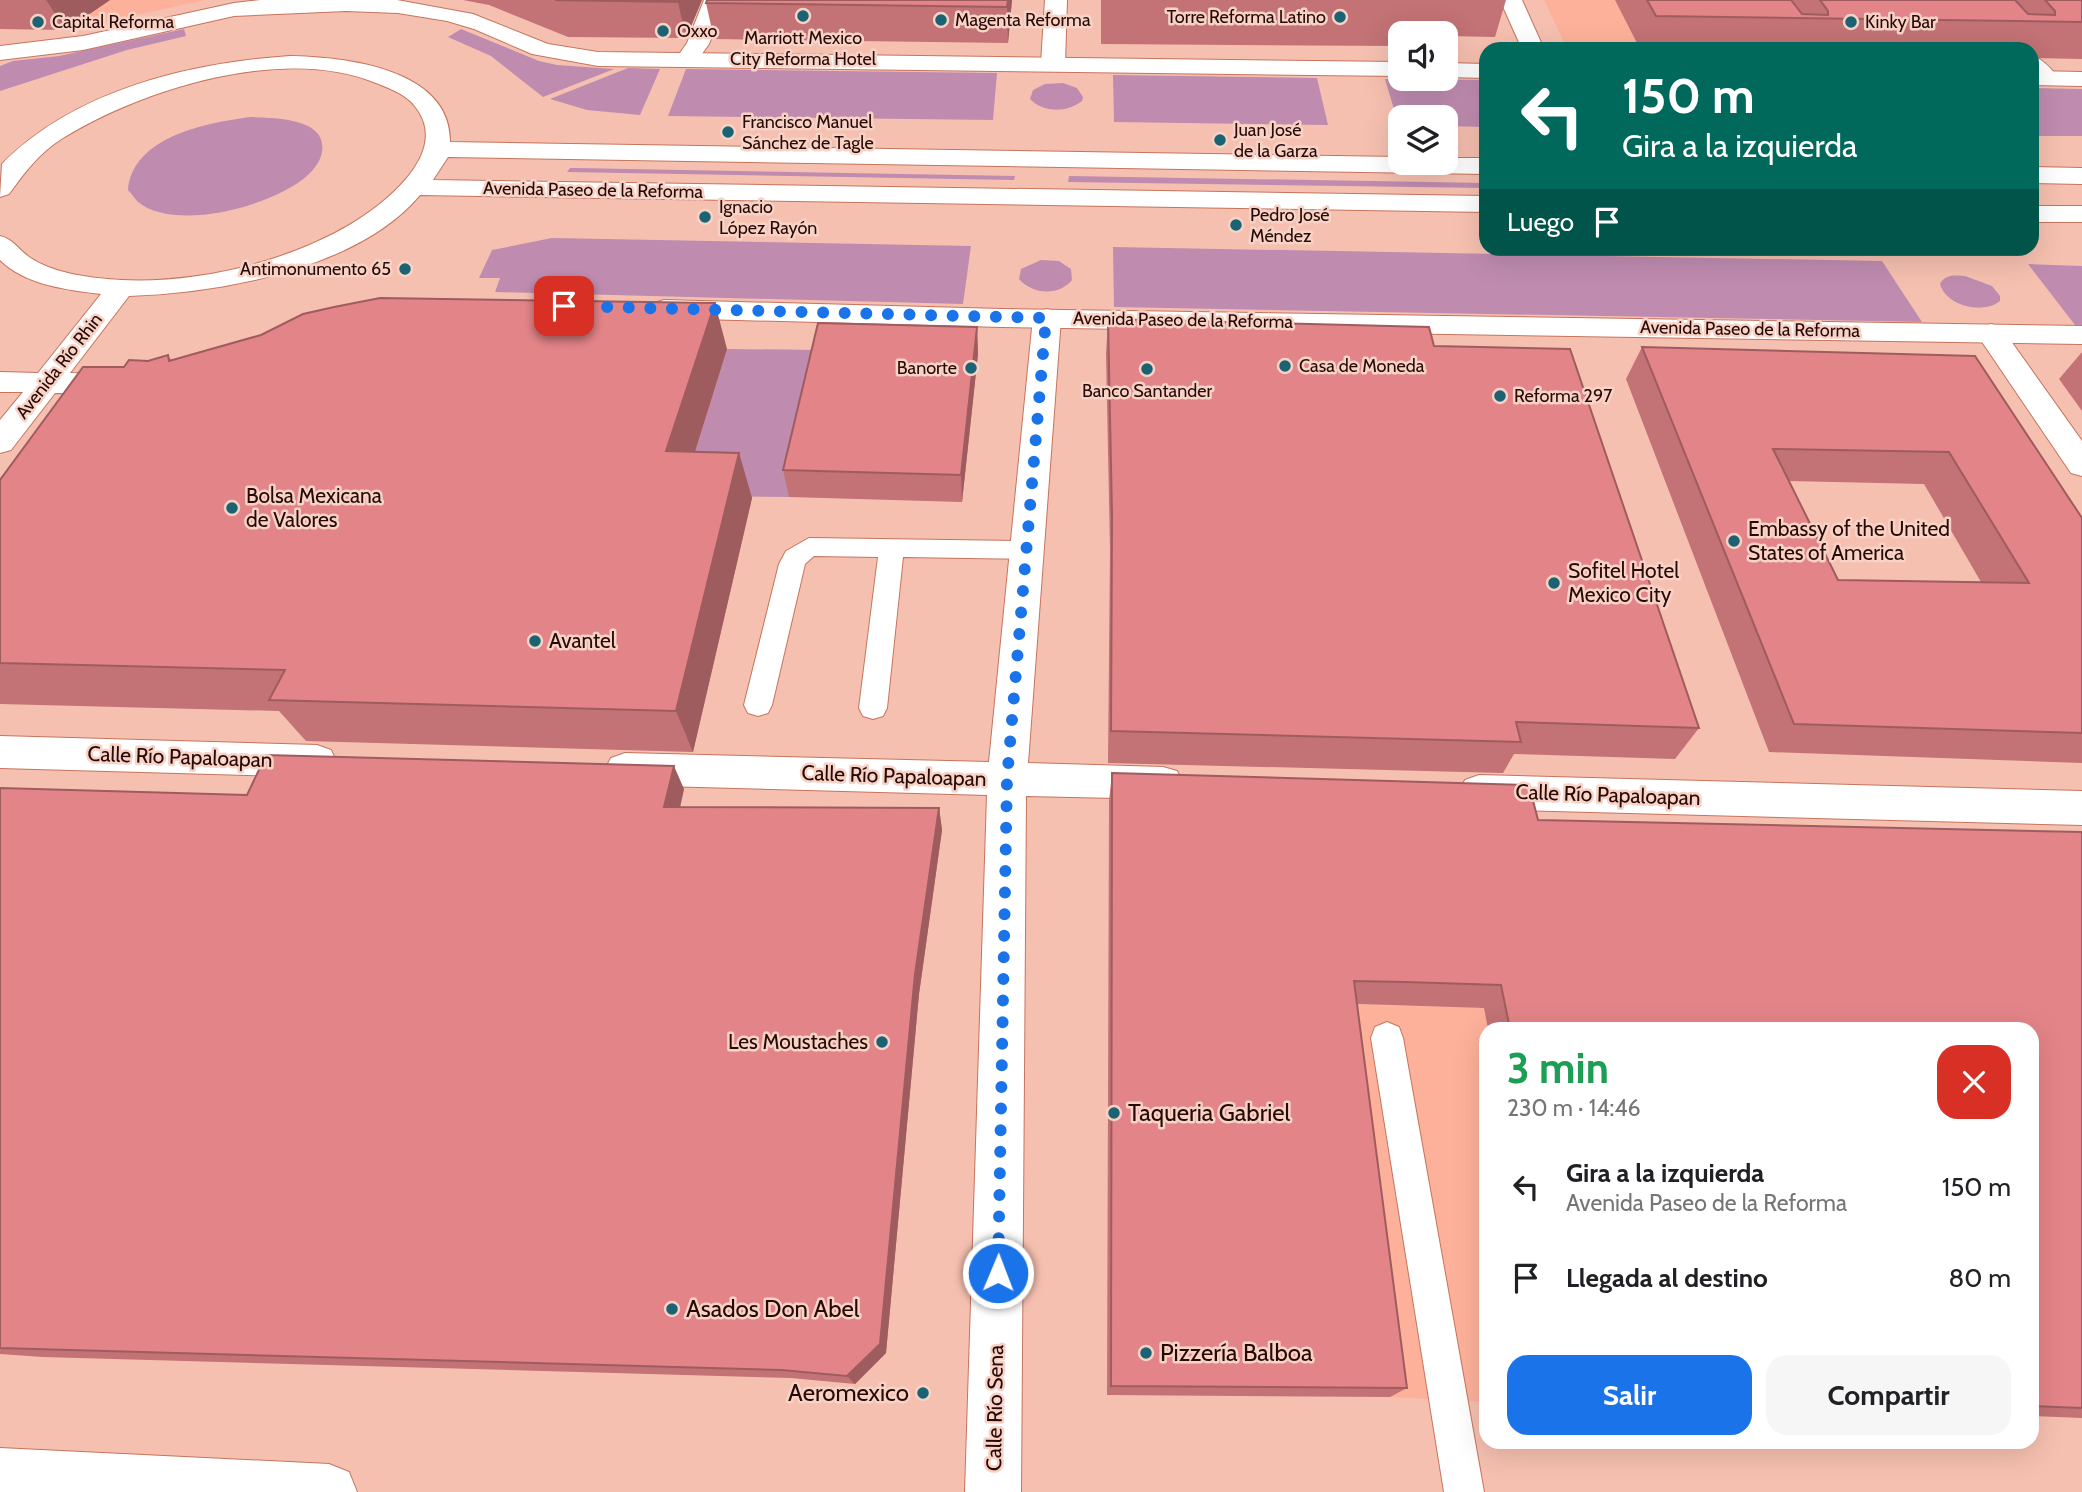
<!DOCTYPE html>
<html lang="es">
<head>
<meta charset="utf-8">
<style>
	body { margin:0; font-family:Cabin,sans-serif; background:#f6f6f6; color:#202124; height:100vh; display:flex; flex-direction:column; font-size:26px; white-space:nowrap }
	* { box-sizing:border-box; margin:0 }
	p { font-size:23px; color:#757577 }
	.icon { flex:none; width:38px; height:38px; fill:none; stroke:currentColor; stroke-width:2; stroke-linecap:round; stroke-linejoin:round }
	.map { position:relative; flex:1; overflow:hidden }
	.panel { position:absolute; left:1479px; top:1022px; width:560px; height:427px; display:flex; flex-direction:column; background:#fff; border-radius:21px; box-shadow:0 7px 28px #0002 }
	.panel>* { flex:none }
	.top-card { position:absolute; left:1479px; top:42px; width:560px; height:214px; border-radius:21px; box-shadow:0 7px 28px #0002; background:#00695c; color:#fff; overflow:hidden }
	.tools { position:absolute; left:1388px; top:21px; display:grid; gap:14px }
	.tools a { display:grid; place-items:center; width:70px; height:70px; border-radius:14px; background:#fff; box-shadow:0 7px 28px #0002; font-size:35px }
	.pin { position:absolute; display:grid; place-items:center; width:60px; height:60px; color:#fff; margin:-30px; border-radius:14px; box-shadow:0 4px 10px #0006 }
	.me { position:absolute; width:77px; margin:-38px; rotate:1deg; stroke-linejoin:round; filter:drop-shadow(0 0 5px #0008) }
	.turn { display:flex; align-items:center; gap:24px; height:147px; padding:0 28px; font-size:32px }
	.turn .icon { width:91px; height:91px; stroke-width:2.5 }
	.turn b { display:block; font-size:49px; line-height:60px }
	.then { display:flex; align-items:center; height:66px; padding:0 28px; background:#0003; gap:14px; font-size:26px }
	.round { display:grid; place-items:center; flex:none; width:74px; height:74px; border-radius:21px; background:#f6f6f6 }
	.overview { display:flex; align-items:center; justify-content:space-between; height:119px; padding:0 28px }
	h1 { font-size:42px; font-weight:700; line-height:52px; color:#1e9e55 }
	.action { display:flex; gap:14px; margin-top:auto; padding:14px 28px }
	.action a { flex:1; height:80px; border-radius:21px; background:#1a73e8; color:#fff; font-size:28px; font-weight:700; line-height:80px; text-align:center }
	.action a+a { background:#f6f6f6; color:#202124 }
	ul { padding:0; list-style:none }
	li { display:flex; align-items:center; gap:21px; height:91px; padding:0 28px }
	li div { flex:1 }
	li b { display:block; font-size:26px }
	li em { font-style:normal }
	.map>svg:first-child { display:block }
	.built { fill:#fdb19a }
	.green { fill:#bf8cb0 }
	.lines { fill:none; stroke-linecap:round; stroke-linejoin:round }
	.lane-casing { stroke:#c6745c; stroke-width:2 }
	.street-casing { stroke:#c6745c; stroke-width:2 }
	.secondary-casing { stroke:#c6745c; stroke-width:2 }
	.lane { fill:#fff; fill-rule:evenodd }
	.street { fill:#fff; fill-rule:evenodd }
	.secondary { fill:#fff; fill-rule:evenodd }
	.wall { fill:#c37275; fill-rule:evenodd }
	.shaded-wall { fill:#9f5c5f }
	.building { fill:#e38488; stroke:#9f5c5f; stroke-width:2; fill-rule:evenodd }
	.route { stroke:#1a73e8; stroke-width:12; stroke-dasharray:0 21.6 }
	.poi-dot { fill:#1b6272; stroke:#f7d2c7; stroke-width:2.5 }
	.labels { text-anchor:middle; stroke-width:5; stroke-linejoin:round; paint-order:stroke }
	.far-poi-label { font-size:18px; fill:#280903; stroke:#f7d2c7; text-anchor:start }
	.far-street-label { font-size:18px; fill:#280903; stroke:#f7d2c7 }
	.poi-label { font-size:21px; fill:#280903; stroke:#f7d2c7; text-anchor:start }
	.street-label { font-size:21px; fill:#280903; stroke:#f7d2c7 }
	.near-poi-label { font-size:24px; fill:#280903; stroke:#f7d2c7; text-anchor:start }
</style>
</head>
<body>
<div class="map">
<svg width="2082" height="1492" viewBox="0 0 2082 1492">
	<rect width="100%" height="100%" fill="#f6c0b0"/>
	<path class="built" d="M 0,0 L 206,0 L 66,30 L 0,29 Z
		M 1544,0 L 1729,0 L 1761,49 L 1567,49 Z
		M 1342,1004 L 1484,1008 L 1488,1029 L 1486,1402 L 1390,1397 Z"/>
	<path class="green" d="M 184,29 L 186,36 L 127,50 L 0,91 L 0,66 L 13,61 L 59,56 Z
		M 461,29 L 539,61 L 557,65 L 614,69 L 543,97 L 491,56 L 448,37 Z
		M 628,68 L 660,69 L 640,115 L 587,110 L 550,99 Z
		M 686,69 L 997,73 L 993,120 L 668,116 Z
		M 1113,75 L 1317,78 L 1328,125 L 1114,122 Z
		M 1385,79 L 1486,80 L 1486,127 L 1446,126 L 1446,117 L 1400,117 L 1399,126 Z
		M 1063,83 L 1077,88 L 1083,97 L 1082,101 C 1067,113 1043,113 1030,99 L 1033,90 L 1045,84 Z
		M 2032,88 L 2082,89 L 2082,136 L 2032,136 Z
		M 250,117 C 272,118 328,117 322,152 C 321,160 315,168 309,174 C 277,205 176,233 138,202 C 135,199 131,193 128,190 C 133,136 207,123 250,117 Z
		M 570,168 L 575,168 L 1015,176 L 1014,180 L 567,172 Z
		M 1069,176 L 1486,183 L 1486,188 L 1068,182 Z
		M 552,238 L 971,246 L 963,304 L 495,292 L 500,278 L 479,278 L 492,250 Z
		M 1113,247 L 1882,261 L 1922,322 L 1114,307 Z
		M 1041,260 L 1059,261 L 1071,269 L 1072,280 C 1059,296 1033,295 1019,279 L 1021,269 Z
		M 2028,264 L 2082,266 L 2082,325 L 2075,325 Z
		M 1965,276 L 1992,286 L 2000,296 L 2000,301 C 1983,315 1946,306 1940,284 C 1945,274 1955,275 1965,276 Z
		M 727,349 L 823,350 L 789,497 L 681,496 Z"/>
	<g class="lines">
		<g class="lane-casing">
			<path id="lane" d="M 809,538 L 1026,541 L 1035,544 L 1038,550 L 1035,556 L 1026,559 L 903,557 L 887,708 L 883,716 L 873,719 L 863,716 L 859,708 L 878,557 L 814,556 L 805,564 L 772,705 L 768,713 L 758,716 L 748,713 L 744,705 L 779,564 L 786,551 Z
				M 1387,1022 L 1399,1027 L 1403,1038 L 1484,1492 L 1444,1492 L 1371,1038 L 1375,1027 Z"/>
		</g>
		<g class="street-casing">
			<path id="street" d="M 704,0 L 726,0 L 709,44 L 694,65 L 678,65 L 675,60 L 687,43 Z
				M 1045,0 L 1067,0 L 1065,64 L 1061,69 L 1045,69 L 1041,64 Z
				M 1500,0 L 1522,0 L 1544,49 L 1522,49 Z
				M 2032,56 C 2043,59 2051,68 2058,78 L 2054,83 L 2038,83 L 2032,76 Z
				M 1047,309 L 1057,312 L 1061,318 L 1028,763 L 1163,767 L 1177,771 L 1183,783 L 1177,795 L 1163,799 L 1026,796 L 1021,1492 L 965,1492 L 987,795 L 625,785 L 611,780 L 605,769 L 611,758 L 625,753 L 989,762 L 1033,318 L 1037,312 Z
				M 1991,324 L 2001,327 L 2082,441 L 2082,476 L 2071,473 L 1976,333 L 1981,327 Z
				M 0,736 L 317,745 L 331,750 L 336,761 L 331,772 L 317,777 L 0,768 Z
				M 1479,775 L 2082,791 L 2082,825 L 1479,809 L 1465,804 L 1459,792 L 1465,780 Z
				M 0,1448 L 329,1464 L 349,1472 L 357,1492 L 0,1492 Z"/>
		</g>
		<g class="secondary-casing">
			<path id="secondary" d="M 397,0 L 473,14 L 548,44 L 598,52 L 1400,62 L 1400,76 L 598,66 L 532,54 L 474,29 L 447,21 L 398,13 L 346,11 L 234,16 L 83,50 L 0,60 L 0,46 L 83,36 L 234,3 L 260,0 Z
				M 290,56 C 344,57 451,68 450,142 L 1400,157 L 1400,163 L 1446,163 L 1446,158 L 1486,158 L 1486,174 L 448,157 L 433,180 L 1486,196 L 1486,212 L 420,195 C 358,269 220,293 129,296 L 70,373 L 124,374 L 135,377 L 139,384 L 135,391 L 124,394 L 55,393 L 11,450 L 0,453 L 0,420 L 23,392 L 0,392 L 0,372 L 38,373 L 101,294 C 68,290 25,285 0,260 L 0,236 C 13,239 18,249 29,257 C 54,274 91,278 121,280 C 212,285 345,250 406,179 C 422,160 434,136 419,112 C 409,95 393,90 376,83 C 284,45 144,88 63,138 C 39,153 25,172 9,194 L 0,197 L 2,164 C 75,90 189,63 290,56 Z
				M 1446,63 L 1486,64 L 1486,78 L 1446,77 Z
				M 2032,71 L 2082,72 L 2082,86 L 2032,85 Z
				M 2032,167 L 2082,168 L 2082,184 L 2032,183 Z
				M 2032,206 L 2082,206 L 2082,222 L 2032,222 Z
				M 664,300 L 1002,309 L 2082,326 L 2082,344 L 1002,327 L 664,318 L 654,315 L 650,309 L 654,303 Z"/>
		</g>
		<use href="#lane" class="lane"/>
		<use href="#street" class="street"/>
		<use href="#secondary" class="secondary"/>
	</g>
	<path class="wall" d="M 0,0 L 110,0 L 66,30 L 0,29 Z
		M 463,0 L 702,0 L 686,38 L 568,37 L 489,5 Z
		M 707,0 L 1012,0 L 1008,43 L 714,39 L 706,3 Z
		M 1101,0 L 1506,0 L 1495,37 L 1446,36 L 1446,33 L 1400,33 L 1400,46 L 1101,44 Z
		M 1615,0 L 2082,0 L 2082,59 L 2032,58 L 2032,49 L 1640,49 Z
		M 1108,319 L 1434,346 L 1699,728 L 1675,759 L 1514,754 L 1503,773 L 1108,763 L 1110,549 L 1106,354 Z
		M 977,327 L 978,354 L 962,502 L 789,497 L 783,470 Z
		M 1642,347 L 1975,356 L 2082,518 L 2082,763 L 1769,752 L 1626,379 ZM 1789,481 L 1924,484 L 1981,582 L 1838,580 Z
		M 727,349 L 695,452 L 739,453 L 752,498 L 693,752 L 306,741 L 279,711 L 0,704 L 0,480 L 124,367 L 148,361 L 168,355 L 171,360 Z
		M 2082,352 L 2082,411 L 2059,379 Z
		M 1112,773 L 1538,820 L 2082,832 L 2082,1418 L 2032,1416 L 2032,1029 L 1488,1029 L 1484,1008 L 1391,1005 L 1357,1004 L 1407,1388 L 1390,1397 L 1107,1395 L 1109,801 Z
		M 0,788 L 247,795 L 684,789 L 680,807 L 939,808 L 942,830 L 919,994 L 886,1353 L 855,1384 L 791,1378 L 43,1357 L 0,1354 Z"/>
	<path class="shaded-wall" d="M 46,0 L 110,0 L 66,30 Z
		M 679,0 L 702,0 L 686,38 L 678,2 Z
		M 1008,0 L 1012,0 L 1008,43 L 1007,7 Z
		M 715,303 L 727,349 L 681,496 L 666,451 Z
		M 977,327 L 978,354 L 962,502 L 961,475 Z
		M 739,453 L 752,498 L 693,752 L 676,711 Z
		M 674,766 L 684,789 L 675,830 L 664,807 Z
		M 939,808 L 942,830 L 919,994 L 886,1353 L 855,1384 L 847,1376 Z"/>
	<path class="building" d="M 555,0 L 679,0 L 678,2 Z
		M 707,0 L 1008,0 L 1007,7 L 706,3 Z
		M 1647,0 L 1791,0 L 1802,14 L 1828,15 L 1828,11 L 1820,0 L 2015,0 L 2028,14 L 2055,15 L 2055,11 L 2045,0 L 2082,0 L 2082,22 L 1656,16 Z
		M 380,298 L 715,303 L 666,451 L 739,453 L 676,711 L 269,700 L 285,670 L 0,663 L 0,480 L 83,367 L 124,367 L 129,360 L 148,361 L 168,355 L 169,361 L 261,335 L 303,314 L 334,307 Z
		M 1108,319 L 1429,327 L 1434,346 L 1570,349 L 1699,728 L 1516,722 L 1521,742 L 1111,731 L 1112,515 Z
		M 818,323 L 977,327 L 961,475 L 783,470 Z
		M 1642,347 L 1975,356 L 2082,518 L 2082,733 L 1794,724 ZM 1773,449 L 1949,452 L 2029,583 L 1838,580 Z
		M 266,755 L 674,766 L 664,807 L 939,808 L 915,974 L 880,1344 L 847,1376 L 781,1370 L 0,1348 L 0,788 L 247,795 Z
		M 1112,773 L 1529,785 L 1538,820 L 2082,832 L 2082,1408 L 2032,1406 L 2032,1029 L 1510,1029 L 1501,985 L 1405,982 L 1354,981 L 1407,1388 L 1111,1386 Z"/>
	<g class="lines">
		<path class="route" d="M 564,306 L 1046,318 L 1007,779 L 998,1273"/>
	</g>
	<g class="poi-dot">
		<circle cx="803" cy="16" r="7"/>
		<circle cx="1340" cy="17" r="7"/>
		<circle cx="941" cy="20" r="7"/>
		<circle cx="38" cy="22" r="7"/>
		<circle cx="1851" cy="22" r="7"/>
		<circle cx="663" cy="31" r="7"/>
		<circle cx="728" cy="132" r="7"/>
		<circle cx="1220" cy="140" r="7"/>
		<circle cx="705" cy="217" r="7"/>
		<circle cx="1236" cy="225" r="7"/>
		<circle cx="405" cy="269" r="7"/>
		<circle cx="1285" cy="366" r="7"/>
		<circle cx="971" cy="368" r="7"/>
		<circle cx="1147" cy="369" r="7"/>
		<circle cx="1500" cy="396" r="7"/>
		<circle cx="232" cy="508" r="7"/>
		<circle cx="1734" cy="541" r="7"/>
		<circle cx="1554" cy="583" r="7"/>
		<circle cx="535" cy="641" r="7"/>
		<circle cx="882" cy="1042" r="7"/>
		<circle cx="1114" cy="1113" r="7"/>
		<circle cx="672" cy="1309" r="7"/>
		<circle cx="1146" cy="1353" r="7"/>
		<circle cx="923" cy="1393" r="7"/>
	</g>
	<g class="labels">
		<g class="far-poi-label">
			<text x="1326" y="23" text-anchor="end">Torre Reforma Latino</text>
			<text x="955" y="26">Magenta Reforma</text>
			<text x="52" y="28">Capital Reforma</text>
			<text x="1865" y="28">Kinky Bar</text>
			<text x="677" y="37">Oxxo</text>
			<text x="803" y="44" text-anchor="middle">Marriott Mexico<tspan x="803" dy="21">City Reforma Hotel</tspan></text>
			<text x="742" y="128">Francisco Manuel<tspan x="742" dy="21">Sánchez de Tagle</tspan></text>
			<text x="1234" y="136">Juan José<tspan x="1234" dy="21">de la Garza</tspan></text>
			<text x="719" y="213">Ignacio<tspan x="719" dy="21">López Rayón</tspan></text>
			<text x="1250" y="221">Pedro José<tspan x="1250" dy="21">Méndez</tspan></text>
			<text x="391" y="275" text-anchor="end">Antimonumento 65</text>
			<text x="1299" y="372">Casa de Moneda</text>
			<text x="957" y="374" text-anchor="end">Banorte</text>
			<text x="1147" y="397" text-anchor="middle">Banco Santander</text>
			<text x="1514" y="402">Reforma 297</text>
		</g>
		<g class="far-street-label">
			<text transform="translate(593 190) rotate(1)" y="6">Avenida Paseo de la Reforma</text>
			<text transform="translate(1183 320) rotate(1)" y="6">Avenida Paseo de la Reforma</text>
			<text transform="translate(1750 329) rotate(1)" y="6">Avenida Paseo de la Reforma</text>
			<text transform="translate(59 366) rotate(-52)" y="6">Avenida Río Rhin</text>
		</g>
		<g class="poi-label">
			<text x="246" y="503">Bolsa Mexicana<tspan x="246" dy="24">de Valores</tspan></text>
			<text x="1748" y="536">Embassy of the United<tspan x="1748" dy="24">States of America</tspan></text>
			<text x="1568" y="578">Sofitel Hotel<tspan x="1568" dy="24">Mexico City</tspan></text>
			<text x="549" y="648">Avantel</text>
			<text x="868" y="1049" text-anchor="end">Les Moustaches</text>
		</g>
		<g class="street-label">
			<text transform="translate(180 757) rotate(2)" y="7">Calle Río Papaloapan</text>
			<text transform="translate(894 776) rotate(2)" y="7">Calle Río Papaloapan</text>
			<text transform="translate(1608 795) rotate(2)" y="7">Calle Río Papaloapan</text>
			<text transform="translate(995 1408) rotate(-89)" y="7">Calle Río Sena</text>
		</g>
		<g class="near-poi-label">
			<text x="1128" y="1121">Taqueria Gabriel</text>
			<text x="686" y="1317">Asados Don Abel</text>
			<text x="1160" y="1361">Pizzería Balboa</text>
			<text x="909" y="1401" text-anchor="end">Aeromexico</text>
		</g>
	</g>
</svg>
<div class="tools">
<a><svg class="icon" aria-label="sound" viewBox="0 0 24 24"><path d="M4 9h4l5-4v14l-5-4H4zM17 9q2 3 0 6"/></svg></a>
<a><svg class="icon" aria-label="layers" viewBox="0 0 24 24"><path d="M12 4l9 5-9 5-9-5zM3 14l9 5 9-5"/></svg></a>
</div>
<div class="pin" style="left:564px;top:306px;background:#d93025"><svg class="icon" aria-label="arrive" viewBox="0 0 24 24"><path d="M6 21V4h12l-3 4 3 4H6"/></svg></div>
<svg class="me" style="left:998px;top:1273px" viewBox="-20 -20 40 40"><circle r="17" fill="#1a73e8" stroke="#fff" stroke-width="3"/><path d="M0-11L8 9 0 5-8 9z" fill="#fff"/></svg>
<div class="top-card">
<div class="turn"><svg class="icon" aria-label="left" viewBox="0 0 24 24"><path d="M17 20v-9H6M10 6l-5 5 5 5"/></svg><div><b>150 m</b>Gira a la izquierda</div></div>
<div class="then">Luego<svg class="icon" aria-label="arrive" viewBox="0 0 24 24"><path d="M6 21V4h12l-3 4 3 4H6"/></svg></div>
</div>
<section class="panel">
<div class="overview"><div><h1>3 min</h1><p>230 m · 14:46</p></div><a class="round" style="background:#d93025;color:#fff"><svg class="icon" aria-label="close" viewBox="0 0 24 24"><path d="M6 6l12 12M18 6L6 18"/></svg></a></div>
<ul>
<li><svg class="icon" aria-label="left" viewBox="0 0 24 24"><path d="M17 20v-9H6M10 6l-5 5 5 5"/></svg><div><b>Gira a la izquierda</b><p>Avenida Paseo de la Reforma</p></div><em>150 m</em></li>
<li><svg class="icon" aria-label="arrive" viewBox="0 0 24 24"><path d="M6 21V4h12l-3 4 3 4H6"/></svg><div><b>Llegada al destino</b></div><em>80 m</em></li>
</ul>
<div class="action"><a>Salir</a><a>Compartir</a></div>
</section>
</div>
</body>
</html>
